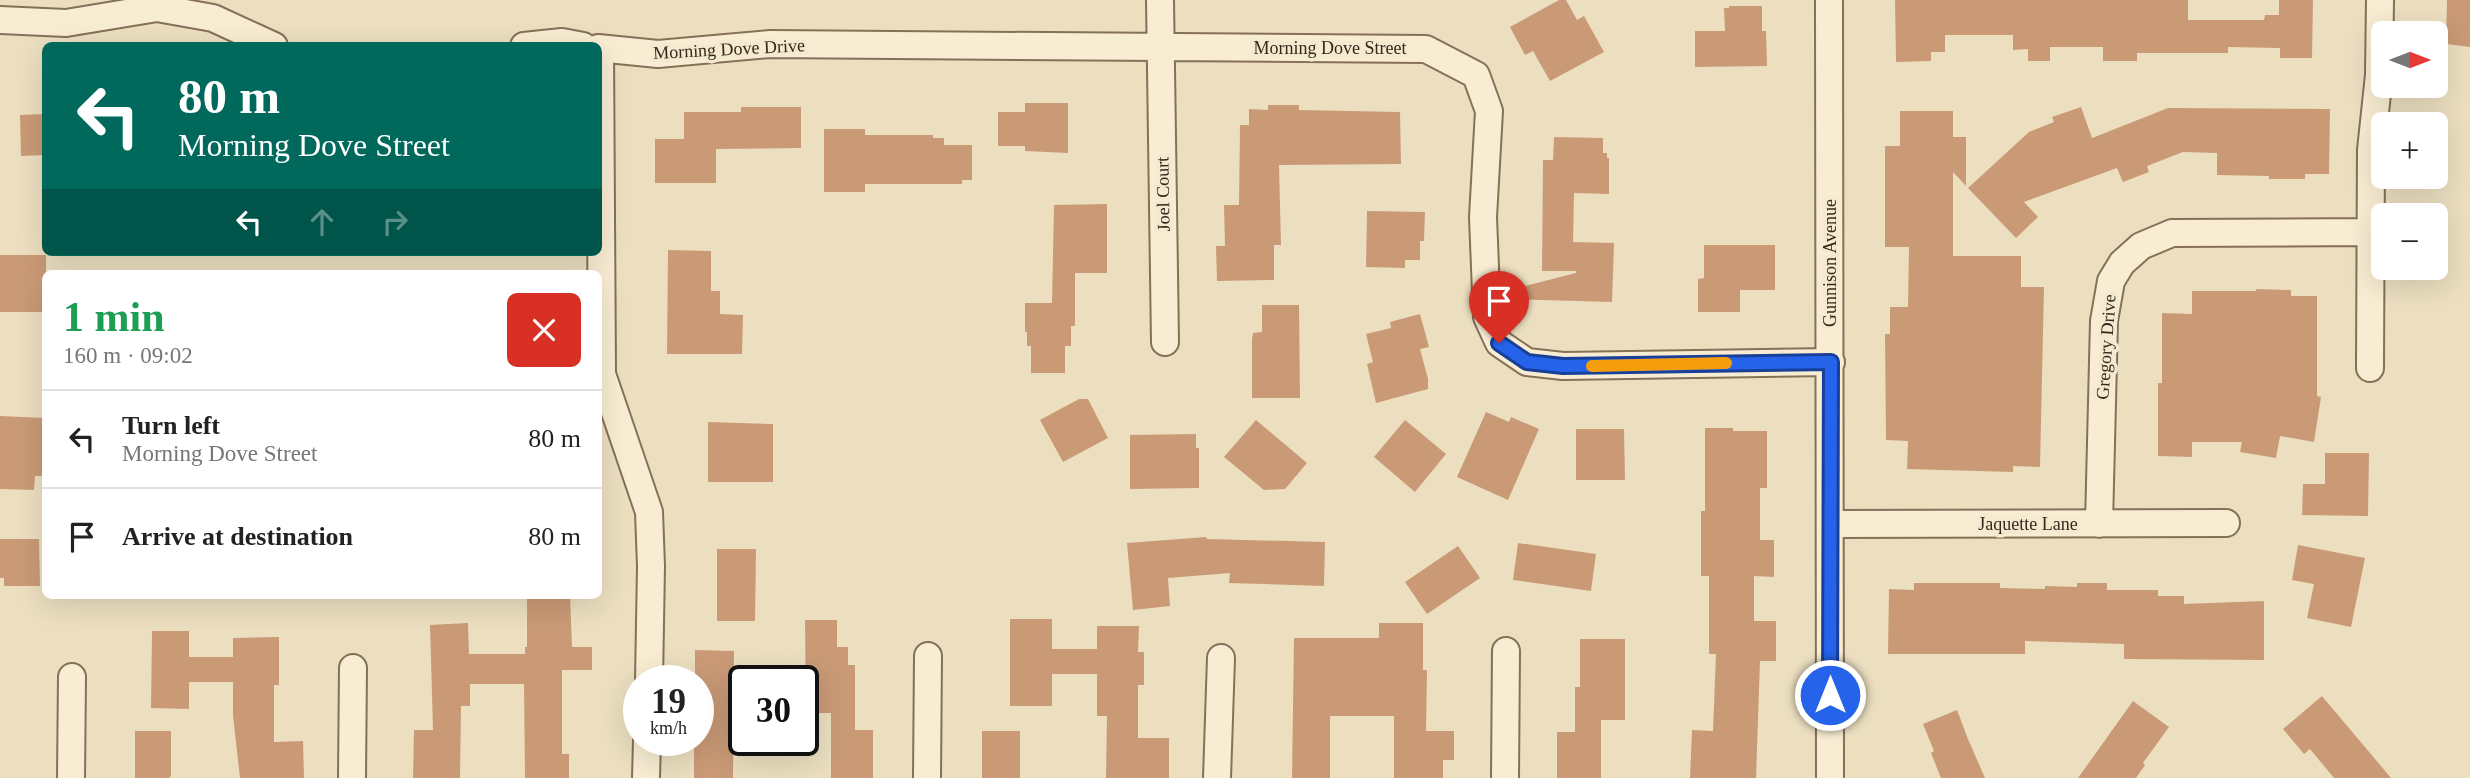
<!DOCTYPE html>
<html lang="en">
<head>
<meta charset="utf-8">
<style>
	body { margin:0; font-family:"Times New Roman",serif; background:#f6f6f6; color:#222; height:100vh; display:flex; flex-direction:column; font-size:26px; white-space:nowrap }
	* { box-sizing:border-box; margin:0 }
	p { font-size:23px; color:#767676 }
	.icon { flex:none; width:38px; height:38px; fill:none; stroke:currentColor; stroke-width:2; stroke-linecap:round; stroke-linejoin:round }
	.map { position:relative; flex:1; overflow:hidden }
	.panel { position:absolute; left:42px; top:270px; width:560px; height:329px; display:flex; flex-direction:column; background:#fff; border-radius:10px; box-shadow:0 7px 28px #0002 }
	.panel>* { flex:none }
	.guide { position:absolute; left:42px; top:42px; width:560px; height:214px; border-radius:10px; box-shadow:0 7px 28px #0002; background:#00695c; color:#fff; overflow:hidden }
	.needle { width:46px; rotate:90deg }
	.tools { position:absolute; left:2371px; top:21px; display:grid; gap:14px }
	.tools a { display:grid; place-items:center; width:77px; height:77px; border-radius:10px; background:#fff; box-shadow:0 7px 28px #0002; font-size:35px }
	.speed { position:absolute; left:623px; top:665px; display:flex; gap:14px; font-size:35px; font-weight:700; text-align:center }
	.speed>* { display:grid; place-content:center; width:91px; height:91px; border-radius:50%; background:#fff; box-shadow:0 7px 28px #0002; line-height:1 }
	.speed small { font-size:18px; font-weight:400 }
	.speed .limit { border:4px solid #111; border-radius:10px; background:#fff; color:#111 }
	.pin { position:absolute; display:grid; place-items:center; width:60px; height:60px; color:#fff; margin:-72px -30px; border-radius:50% 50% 50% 0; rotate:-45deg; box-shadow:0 0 7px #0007 }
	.pin .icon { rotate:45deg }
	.me { position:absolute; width:77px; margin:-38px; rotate:0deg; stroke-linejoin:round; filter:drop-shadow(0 0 5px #0008) }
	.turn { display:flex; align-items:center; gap:24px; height:147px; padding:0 21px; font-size:32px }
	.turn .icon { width:91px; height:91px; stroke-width:2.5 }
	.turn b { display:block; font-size:49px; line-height:60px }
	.lanes { display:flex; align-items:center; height:66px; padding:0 21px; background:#0003; justify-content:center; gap:35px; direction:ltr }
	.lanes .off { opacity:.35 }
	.round { display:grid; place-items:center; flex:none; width:74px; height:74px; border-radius:10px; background:#f6f6f6 }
	.summary { display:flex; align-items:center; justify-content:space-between; height:119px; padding:0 21px }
	h1 { font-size:42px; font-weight:600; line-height:52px; color:#1e9e55 }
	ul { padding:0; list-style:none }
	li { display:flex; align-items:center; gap:21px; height:98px; padding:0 21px; border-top:2px solid #e0e0e0 }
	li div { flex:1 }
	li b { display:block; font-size:26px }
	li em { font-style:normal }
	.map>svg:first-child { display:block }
	.building { fill:#ca9a76 }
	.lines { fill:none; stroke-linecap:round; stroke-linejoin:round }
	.street-casing { stroke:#857058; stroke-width:30 }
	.street { stroke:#f8edd2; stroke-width:26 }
	.route-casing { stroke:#184099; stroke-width:18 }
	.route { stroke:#2563eb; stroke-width:12 }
	.slow { stroke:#f59e0b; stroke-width:12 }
	.labels { text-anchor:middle; stroke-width:7; stroke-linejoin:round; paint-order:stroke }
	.street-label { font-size:18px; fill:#34281c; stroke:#f4eacf }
</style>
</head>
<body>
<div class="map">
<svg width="2470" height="778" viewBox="0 0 2470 778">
	<rect width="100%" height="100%" fill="#ecdfc0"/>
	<path class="building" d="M 1559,0 L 1566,0 L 1577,20 L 1584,16 L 1604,52 L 1550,81 L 1533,51 L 1525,55 L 1510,27 Z
		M 1895,0 L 2188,0 L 2188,20 L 2264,20 L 2265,15 L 2279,15 L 2279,0 L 2313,0 L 2312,58 L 2280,58 L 2280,48 L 2228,47 L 2228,53 L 2137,53 L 2137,61 L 2103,61 L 2103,47 L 2050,47 L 2050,61 L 2028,61 L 2028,49 L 2013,50 L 2013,35 L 1945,35 L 1945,52 L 1931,52 L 1931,61 L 1896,62 Z
		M 2447,0 L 2470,0 L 2470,47 L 2446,44 Z
		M 1729,6 L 1762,6 L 1762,31 L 1766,31 L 1767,66 L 1695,67 L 1695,31 L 1725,31 L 1724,8 L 1729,8 Z
		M 1025,103 L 1068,103 L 1068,153 L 1025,151 L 1025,146 L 998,146 L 998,112 L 1025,112 Z
		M 1268,105 L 1299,105 L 1299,110 L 1400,112 L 1401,164 L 1279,165 L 1281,245 L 1274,245 L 1274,280 L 1217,281 L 1216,246 L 1225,246 L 1224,205 L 1239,205 L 1240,125 L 1249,125 L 1249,109 L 1268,110 Z
		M 741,107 L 801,107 L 801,148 L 716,149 L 716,183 L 655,183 L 655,139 L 684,139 L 684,112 L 741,112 Z
		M 2081,107 L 2092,138 L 2168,108 L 2330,109 L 2329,174 L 2305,174 L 2305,179 L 2269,179 L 2269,176 L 2217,175 L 2217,153 L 2183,152 L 2147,166 L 2149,172 L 2123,182 L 2117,168 L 2024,202 L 2038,217 L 2016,238 L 1968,188 L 2029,132 L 2054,122 L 2052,117 Z
		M 1900,111 L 1953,111 L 1953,137 L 1966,137 L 1966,186 L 1953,172 L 1953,256 L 2021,256 L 2021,287 L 2044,287 L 2040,467 L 2013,466 L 2013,472 L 1907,469 L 1908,441 L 1886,440 L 1885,334 L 1890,334 L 1890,307 L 1908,307 L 1909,247 L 1885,247 L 1885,146 L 1900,146 Z
		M 46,114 L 46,155 L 21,156 L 20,115 Z
		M 824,129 L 865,129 L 865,135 L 933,135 L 933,138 L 944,138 L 944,145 L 972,145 L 972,180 L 962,180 L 962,184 L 865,184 L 865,192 L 824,192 Z
		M 1554,137 L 1603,138 L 1603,153 L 1607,153 L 1607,158 L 1609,158 L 1609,194 L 1574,193 L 1573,242 L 1614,243 L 1612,302 L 1502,299 L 1502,292 L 1576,273 L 1576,271 L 1542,271 L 1543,160 L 1553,160 Z
		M 1107,204 L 1107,273 L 1075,273 L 1075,326 L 1071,326 L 1071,346 L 1065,346 L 1065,373 L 1031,373 L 1031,346 L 1027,346 L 1027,332 L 1025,332 L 1025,303 L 1052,303 L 1054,205 Z
		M 1367,211 L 1425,212 L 1424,241 L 1420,241 L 1420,260 L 1405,260 L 1405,268 L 1366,267 Z
		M 1704,245 L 1775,245 L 1775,290 L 1740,290 L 1740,312 L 1698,312 L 1698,279 L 1704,278 Z
		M 668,250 L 711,251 L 711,291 L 720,291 L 720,314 L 743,315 L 742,354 L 667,354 Z
		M 0,255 L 46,255 L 46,312 L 0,312 Z
		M 2256,289 L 2291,290 L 2291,296 L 2317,296 L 2317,396 L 2321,397 L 2314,442 L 2280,436 L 2276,458 L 2240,452 L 2242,442 L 2192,442 L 2192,457 L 2158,456 L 2158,383 L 2162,383 L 2162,313 L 2192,314 L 2192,291 L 2256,291 Z
		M 1262,305 L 1299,305 L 1300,398 L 1252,398 L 1252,340 L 1253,333 L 1262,332 Z
		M 1420,314 L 1429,347 L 1420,349 L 1428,379 L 1428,389 L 1376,403 L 1367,364 L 1373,362 L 1366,334 L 1391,328 L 1390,322 Z
		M 1079,399 L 1088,399 L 1108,438 L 1063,462 L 1040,420 Z
		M 1486,412 L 1509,422 L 1511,417 L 1539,429 L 1508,500 L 1457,477 Z
		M 0,416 L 46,418 L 46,476 L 35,476 L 34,490 L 0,489 Z
		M 1256,420 L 1307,463 L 1285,489 L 1264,490 L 1224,457 Z
		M 1405,420 L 1446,454 L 1415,492 L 1374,457 Z
		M 708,422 L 773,424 L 773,482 L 708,482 Z
		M 1705,428 L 1733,428 L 1733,431 L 1767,431 L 1767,488 L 1760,488 L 1760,540 L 1774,540 L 1774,577 L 1754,576 L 1754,621 L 1776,621 L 1776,661 L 1760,661 L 1756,778 L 1690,778 L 1692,730 L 1713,731 L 1716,654 L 1709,654 L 1709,576 L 1701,576 L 1701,511 L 1705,511 Z
		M 1576,429 L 1624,429 L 1625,480 L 1576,480 Z
		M 1196,434 L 1196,448 L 1199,448 L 1199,488 L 1130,489 L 1130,435 Z
		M 2325,453 L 2369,453 L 2368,516 L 2302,515 L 2303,484 L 2325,484 Z
		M 1206,537 L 1207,539 L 1325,542 L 1324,586 L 1229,583 L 1230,573 L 1168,578 L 1170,606 L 1133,610 L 1127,543 Z
		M 0,539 L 39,539 L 40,586 L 4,586 L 4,578 L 0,578 Z
		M 1518,543 L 1596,554 L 1591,591 L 1513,580 Z
		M 2298,545 L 2365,558 L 2351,627 L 2307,618 L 2314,584 L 2292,580 Z
		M 1458,546 L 1480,578 L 1427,614 L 1405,582 Z
		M 717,549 L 756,549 L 755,621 L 717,621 Z
		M 1914,583 L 2000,583 L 2000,588 L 2045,589 L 2045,586 L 2077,587 L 2077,583 L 2107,583 L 2107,590 L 2158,590 L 2158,596 L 2184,596 L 2184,604 L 2264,601 L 2264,660 L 2124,659 L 2124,644 L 2025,641 L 2025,654 L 1888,654 L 1889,589 L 1914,590 Z
		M 527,595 L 570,595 L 572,647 L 592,647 L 592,670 L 562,670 L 562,754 L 569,754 L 569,778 L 525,778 L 524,684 L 470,684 L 470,706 L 461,706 L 460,778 L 413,778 L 414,730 L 433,730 L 430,625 L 468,623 L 469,654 L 525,654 L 525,647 L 527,647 Z
		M 1010,619 L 1052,619 L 1052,649 L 1097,649 L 1097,626 L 1139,626 L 1138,652 L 1144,652 L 1144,685 L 1138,685 L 1138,738 L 1169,738 L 1169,778 L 1106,778 L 1107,716 L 1097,716 L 1097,674 L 1052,674 L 1052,706 L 1010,706 Z
		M 805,620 L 837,620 L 837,647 L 848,647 L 848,665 L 855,665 L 855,730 L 873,730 L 873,778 L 831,778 L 831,713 L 806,713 Z
		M 1379,623 L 1423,623 L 1423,670 L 1427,670 L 1426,731 L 1454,731 L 1454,760 L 1443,760 L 1443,778 L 1394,778 L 1394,716 L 1330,716 L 1330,778 L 1292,778 L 1294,638 L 1379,638 Z
		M 152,631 L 189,631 L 189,657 L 233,657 L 233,638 L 279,637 L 279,685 L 274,685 L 274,742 L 303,741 L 304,778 L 240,778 L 233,716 L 233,682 L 189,682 L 189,709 L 151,708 Z
		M 1580,639 L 1625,639 L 1625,720 L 1601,720 L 1601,778 L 1557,778 L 1557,732 L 1575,732 L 1575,687 L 1580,687 Z
		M 695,650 L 734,651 L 733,778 L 694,778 L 694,740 L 698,740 L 698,681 L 695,681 Z
		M 2322,696 L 2391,778 L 2334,778 L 2310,749 L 2304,754 L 2283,729 Z
		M 2133,701 L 2169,727 L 2143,763 L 2145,765 L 2136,778 L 2078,778 Z
		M 1957,710 L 1968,739 L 1985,778 L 1941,778 L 1931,753 L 1934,751 L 1923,724 Z
		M 135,731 L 171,731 L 171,776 L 169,778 L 135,778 Z
		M 982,731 L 1020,731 L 1020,778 L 982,778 Z"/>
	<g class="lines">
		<g class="street-casing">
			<path id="street" d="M 1160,0 L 1165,342
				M 1829,0 L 1830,778
				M 0,20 L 66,23 L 157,8 L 213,18 L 274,46
				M 524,46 L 562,42 L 583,46
				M 598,48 L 658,54 L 770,44 L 1426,49 L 1476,75 L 1489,111 L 1483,217 L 1487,317 L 1499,343 L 1527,362 L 1563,366 L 1831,362
				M 600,49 L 602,374 L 649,512 L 651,566 L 649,681
				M 2370,368 L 2371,150 L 2379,75 L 2380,0
				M 1830,524 L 2226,523
				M 2099,524 L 2104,321 L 2111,281 L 2122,263 L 2141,246 L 2172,233 L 2371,232
				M 71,778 L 72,677
				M 352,778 L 353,668
				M 646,778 L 647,740
				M 927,778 L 928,656
				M 1217,778 L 1221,658
				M 1505,778 L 1506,651"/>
		</g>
		<use href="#street" class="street"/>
	</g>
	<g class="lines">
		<g class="route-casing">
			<path id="route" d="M 1499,343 L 1527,362 L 1563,366 L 1831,362 L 1830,695"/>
		</g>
		<use href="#route" class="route"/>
		<path class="slow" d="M 1592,366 L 1726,363"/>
	</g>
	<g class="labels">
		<g class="street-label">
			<text x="1330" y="54">Morning Dove Street</text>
			<text transform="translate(729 49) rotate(-3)" y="6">Morning Dove Drive</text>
			<text transform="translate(1163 194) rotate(-91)" y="6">Joel Court</text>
			<text transform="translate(1830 263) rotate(-90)" y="6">Gunnison Avenue</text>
			<text transform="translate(2106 347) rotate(-86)" y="6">Gregory Drive</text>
			<text x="2028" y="530">Jaquette Lane</text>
		</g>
	</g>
</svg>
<div class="tools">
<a><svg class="needle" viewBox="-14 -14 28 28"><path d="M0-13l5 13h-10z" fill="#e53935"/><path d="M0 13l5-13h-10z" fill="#767676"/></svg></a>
<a>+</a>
<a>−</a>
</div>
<div class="speed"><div>19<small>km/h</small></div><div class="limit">30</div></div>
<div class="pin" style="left:1499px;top:343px;background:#d93025"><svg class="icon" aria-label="arrive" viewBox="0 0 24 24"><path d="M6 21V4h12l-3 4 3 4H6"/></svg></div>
<svg class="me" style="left:1830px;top:695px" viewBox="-20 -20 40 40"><circle r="17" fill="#2563eb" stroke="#fff" stroke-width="3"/><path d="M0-11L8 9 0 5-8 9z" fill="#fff"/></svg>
<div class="guide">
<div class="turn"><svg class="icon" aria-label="left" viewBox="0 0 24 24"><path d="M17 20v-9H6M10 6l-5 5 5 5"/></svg><div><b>80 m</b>Morning Dove Street</div></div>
<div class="lanes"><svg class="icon" aria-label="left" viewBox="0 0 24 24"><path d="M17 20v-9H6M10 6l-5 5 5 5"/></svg><svg class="icon off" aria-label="ahead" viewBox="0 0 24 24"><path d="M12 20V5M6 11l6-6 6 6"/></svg><svg class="icon off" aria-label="right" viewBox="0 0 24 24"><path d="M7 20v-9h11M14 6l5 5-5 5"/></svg></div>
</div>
<section class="panel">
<div class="summary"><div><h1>1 min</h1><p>160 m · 09:02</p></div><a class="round" style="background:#d93025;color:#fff"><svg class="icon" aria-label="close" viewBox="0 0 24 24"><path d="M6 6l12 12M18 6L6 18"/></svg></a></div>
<ul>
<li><svg class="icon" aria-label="left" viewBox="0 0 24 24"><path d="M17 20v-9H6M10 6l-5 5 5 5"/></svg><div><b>Turn left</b><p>Morning Dove Street</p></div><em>80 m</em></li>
<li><svg class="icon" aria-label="arrive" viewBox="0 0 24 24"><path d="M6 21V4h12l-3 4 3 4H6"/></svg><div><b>Arrive at destination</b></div><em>80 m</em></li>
</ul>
</section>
</div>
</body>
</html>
